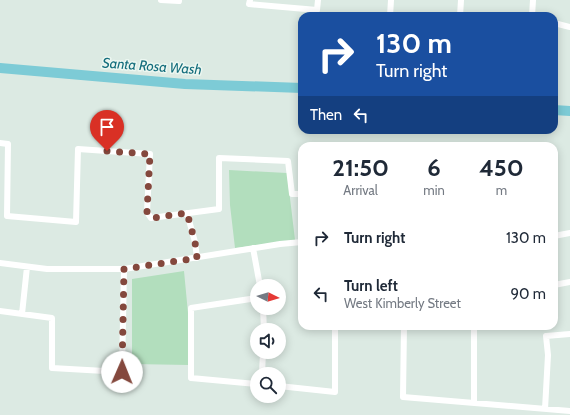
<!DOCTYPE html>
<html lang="en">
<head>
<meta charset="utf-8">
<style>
	body { margin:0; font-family:Cabin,sans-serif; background:#f2f2f3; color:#1f2937; height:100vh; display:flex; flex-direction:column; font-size:15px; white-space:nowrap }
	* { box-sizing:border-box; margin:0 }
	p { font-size:13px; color:#747a83 }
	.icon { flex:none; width:22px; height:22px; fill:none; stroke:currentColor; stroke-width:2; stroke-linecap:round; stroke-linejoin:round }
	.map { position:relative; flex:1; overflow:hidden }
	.sheet { position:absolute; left:298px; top:142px; width:260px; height:188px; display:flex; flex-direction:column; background:#fff; border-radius:12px; box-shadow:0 2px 10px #0003 }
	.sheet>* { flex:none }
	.top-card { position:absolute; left:298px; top:12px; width:260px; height:122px; border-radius:12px; box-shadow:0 2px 10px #0003; background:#1a4fa0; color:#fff; overflow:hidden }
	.needle { width:26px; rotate:95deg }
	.tools { position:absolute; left:250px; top:279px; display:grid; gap:8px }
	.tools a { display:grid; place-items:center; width:36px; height:36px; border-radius:50%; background:#fff; box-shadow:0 2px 10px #0003; font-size:20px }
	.pin { position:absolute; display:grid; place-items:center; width:34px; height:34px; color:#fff; margin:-41px -17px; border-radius:50% 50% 50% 0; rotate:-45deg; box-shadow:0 0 4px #0007 }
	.pin .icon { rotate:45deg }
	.me { position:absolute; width:44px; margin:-22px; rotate:1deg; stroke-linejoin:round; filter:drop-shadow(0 0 3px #0008) }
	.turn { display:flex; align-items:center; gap:14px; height:84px; padding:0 12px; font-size:18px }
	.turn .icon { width:52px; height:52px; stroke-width:2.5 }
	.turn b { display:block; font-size:28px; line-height:34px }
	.then { display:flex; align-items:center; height:38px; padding:0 12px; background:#0003; gap:8px; font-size:15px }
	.eta { display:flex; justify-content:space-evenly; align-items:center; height:68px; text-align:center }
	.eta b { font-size:24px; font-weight:700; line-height:28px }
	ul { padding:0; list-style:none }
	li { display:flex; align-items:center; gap:12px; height:56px; padding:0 12px }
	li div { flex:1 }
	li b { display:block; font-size:15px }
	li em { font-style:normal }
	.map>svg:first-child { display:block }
	.green { fill:#b2debd }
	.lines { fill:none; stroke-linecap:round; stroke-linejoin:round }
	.river { stroke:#7dcbd6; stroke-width:10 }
	.street { stroke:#fff; stroke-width:6 }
	.route { stroke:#84483d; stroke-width:7; stroke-dasharray:0 12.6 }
	.labels { text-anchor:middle; stroke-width:3; stroke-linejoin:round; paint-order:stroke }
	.water-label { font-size:14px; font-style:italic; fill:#126c7b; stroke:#ecf7f1 }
</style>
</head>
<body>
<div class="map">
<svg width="570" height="415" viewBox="0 0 570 415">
	<rect width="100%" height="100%" fill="#dceae3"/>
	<path class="green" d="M 229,170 L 287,173 L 295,240 L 235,248 L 230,205 Z
		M 184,271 L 188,313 L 189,365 L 132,364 L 132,279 Z"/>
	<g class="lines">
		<path class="river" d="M 0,68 L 185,84 L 302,88
			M 554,110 L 570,111"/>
		<path class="street" d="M 161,0 L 179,1 L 179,0
			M 250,0 L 249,4 L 317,10 L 318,0
			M 390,16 L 391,0
			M 460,16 L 461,0
			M 532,16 L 533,0
			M 554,23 L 570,27
			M 0,143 L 8,144 L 7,216 L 76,222 L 78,149 L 150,154 L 147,212 L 151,218 L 219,209 L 219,158 L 288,161 L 292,194 L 302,194
			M 187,213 L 195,242 L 197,258
			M 554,236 L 570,233
			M 253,248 L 260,286
			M 0,263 L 47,269 L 124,269 L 280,244 L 302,242
			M 554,285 L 570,282
			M 257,298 L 191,308 L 191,378 L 257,384
			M 263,308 L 264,330
			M 0,311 L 52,318 L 52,368 L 122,372 L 124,269
			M 22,314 L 27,267
			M 404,326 L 403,397 L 570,411
			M 474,326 L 474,403
			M 262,374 L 263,352
			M 279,386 L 335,392 L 335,326
			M 545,409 L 548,355 L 546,336 L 570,334"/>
	</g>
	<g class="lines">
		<path class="route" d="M 107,151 L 150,154 L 147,212 L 152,218 L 187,213 L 195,242 L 197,258 L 124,269 L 122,372"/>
	</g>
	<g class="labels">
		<g class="water-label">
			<text transform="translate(152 66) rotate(4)" y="5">Santa Rosa Wash</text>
		</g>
	</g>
</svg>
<div class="tools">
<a><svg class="needle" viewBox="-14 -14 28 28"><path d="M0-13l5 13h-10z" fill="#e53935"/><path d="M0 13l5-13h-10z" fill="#747a83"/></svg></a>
<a><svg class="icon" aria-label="sound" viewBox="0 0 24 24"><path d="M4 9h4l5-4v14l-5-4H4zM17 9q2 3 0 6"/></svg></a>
<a><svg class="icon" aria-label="search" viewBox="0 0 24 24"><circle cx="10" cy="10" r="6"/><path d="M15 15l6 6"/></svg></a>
</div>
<div class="pin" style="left:107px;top:151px;background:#d93025"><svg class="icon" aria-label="arrive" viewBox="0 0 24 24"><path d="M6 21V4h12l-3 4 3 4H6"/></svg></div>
<svg class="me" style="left:122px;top:372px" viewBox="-20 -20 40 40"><circle r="19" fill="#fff"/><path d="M0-13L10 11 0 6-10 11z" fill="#84483d"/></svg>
<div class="top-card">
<div class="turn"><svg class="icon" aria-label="right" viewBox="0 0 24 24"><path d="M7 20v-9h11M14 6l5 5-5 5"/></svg><div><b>130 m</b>Turn right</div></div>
<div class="then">Then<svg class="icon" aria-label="left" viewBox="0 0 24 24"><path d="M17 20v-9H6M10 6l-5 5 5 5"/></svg></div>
</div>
<section class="sheet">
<div class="eta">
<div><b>21:50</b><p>Arrival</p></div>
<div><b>6</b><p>min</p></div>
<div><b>450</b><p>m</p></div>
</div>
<ul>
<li><svg class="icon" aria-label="right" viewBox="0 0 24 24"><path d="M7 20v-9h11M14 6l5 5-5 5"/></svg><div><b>Turn right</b></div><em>130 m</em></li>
<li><svg class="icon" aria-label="left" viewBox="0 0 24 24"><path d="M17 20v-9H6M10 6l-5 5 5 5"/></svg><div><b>Turn left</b><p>West Kimberly Street</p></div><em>90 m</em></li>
</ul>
</section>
</div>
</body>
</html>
